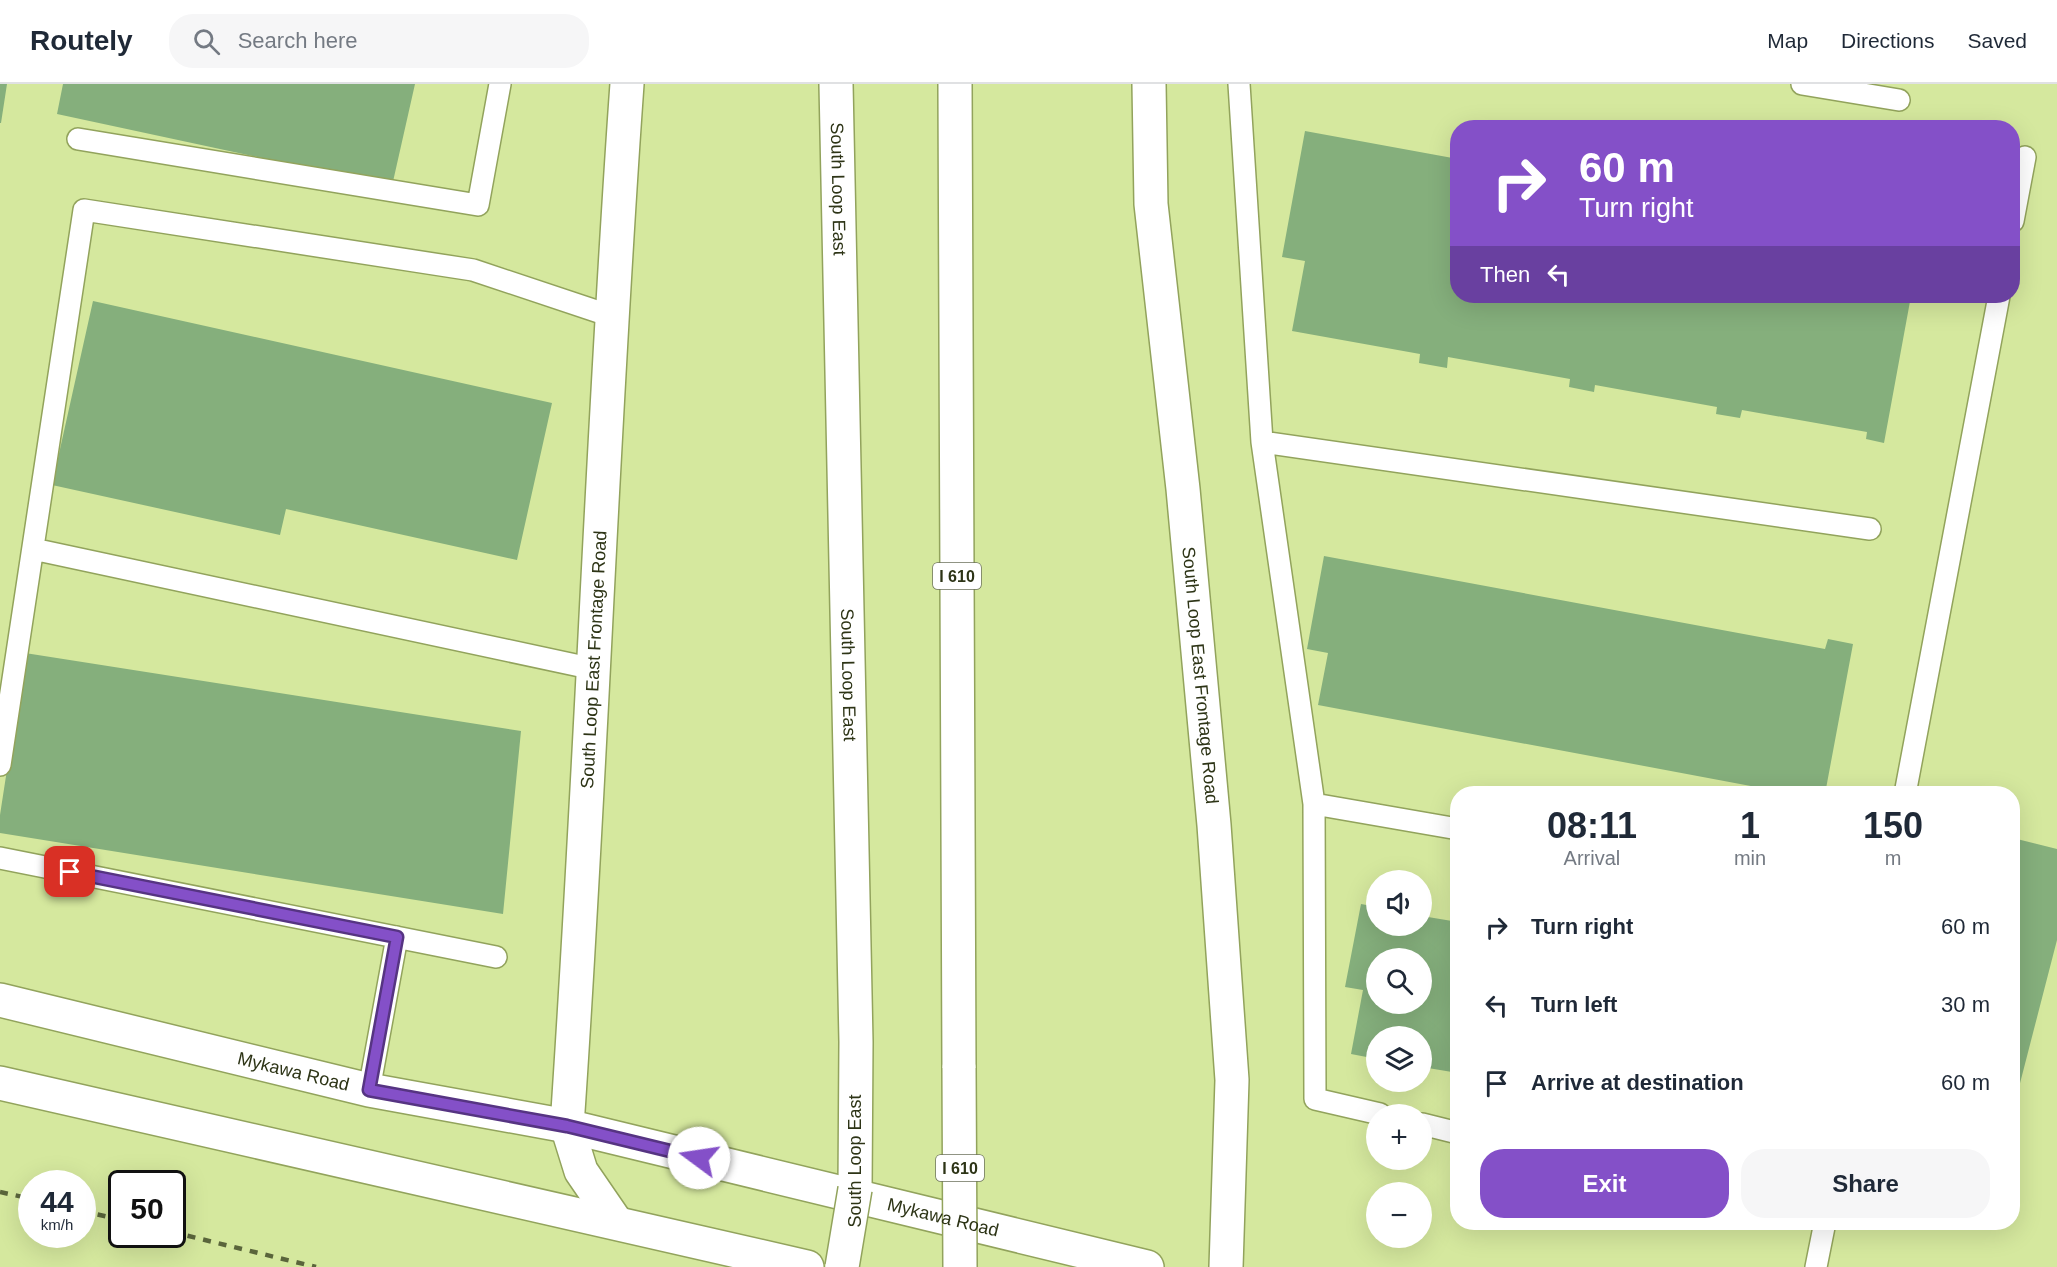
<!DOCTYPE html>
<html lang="en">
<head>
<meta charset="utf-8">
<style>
	body { margin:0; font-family:Helvetica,sans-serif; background:#f6f6f7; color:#1f2937; height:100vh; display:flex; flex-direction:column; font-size:22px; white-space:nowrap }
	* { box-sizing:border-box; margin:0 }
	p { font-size:20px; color:#747a83 }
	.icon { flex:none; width:33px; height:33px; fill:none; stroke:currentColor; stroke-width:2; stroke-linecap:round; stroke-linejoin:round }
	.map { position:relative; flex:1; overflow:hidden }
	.sheet { position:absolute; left:1450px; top:702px; width:570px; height:444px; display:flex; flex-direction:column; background:#fff; border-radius:24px; box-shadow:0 6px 24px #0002 }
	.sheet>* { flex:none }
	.banner { position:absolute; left:1450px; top:36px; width:570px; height:183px; border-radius:24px; box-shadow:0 6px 24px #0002; background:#8450c8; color:#fff; overflow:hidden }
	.buttons { position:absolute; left:1366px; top:786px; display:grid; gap:12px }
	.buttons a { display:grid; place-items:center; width:66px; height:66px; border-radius:50%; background:#fff; box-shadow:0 6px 24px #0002; font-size:30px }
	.speed { position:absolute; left:18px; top:1086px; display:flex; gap:12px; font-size:30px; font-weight:700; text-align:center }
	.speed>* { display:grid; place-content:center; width:78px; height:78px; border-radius:50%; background:#fff; box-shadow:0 6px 24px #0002; line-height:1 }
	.speed small { font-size:15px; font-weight:400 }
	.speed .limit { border:3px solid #111; border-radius:9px; background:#fff; color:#111 }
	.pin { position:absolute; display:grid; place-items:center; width:51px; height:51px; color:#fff; margin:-26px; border-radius:12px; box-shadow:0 3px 9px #0006 }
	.me { position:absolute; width:66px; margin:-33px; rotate:284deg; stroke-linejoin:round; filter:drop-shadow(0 0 4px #0008) }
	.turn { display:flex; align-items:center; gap:21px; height:126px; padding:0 30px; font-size:27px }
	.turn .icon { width:78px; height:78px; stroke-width:2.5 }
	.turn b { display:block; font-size:42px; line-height:51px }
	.then { display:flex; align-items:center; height:57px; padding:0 30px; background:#0003; gap:12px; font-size:22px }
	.eta { display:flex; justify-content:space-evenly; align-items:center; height:102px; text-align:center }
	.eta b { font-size:36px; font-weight:600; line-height:42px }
	.cta { display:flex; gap:12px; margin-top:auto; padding:12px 30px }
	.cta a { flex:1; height:69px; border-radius:24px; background:#8450c8; color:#fff; font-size:24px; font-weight:600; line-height:69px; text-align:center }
	.cta a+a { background:#f6f6f7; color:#1f2937 }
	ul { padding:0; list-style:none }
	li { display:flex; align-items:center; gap:18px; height:78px; padding:0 30px }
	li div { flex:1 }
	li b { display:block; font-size:22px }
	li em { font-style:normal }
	header { display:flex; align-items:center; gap:36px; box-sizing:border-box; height:84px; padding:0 30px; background:#fff; border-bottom:2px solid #e0e1e3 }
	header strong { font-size:28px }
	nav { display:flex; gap:33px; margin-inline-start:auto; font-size:21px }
	.search { width:420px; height:54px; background:#f6f6f7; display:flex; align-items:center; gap:15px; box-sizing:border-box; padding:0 21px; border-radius:24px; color:#747a83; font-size:22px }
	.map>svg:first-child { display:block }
	.building { fill:#85af7c; fill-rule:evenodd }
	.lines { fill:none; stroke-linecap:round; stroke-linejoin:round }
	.service-casing { stroke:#92a35c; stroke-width:24 }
	.secondary-casing { stroke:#92a35c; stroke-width:36 }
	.motorway-casing { stroke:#92a35c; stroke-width:36 }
	.service { stroke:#fff; stroke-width:21 }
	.secondary { stroke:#fff; stroke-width:33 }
	.motorway { stroke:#fff; stroke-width:33 }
	.rail { stroke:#5a653b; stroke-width:4.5; stroke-dasharray:8 8; stroke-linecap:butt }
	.motorway-bridge-casing { stroke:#92a35c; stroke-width:36; stroke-linecap:butt }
	.motorway-bridge { stroke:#fff; stroke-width:33 }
	.route-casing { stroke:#563482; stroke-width:15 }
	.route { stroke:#8450c8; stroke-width:10 }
	.labels { text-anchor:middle; stroke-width:6; stroke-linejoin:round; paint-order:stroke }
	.shield { fill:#fff; stroke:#6c715c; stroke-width:1.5 }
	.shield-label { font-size:16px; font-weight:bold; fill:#2d3416 }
	.street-label { font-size:18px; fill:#2d3416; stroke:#fff }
</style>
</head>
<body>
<header>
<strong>Routely</strong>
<div class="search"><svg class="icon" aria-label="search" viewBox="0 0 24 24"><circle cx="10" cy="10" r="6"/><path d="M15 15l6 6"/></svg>Search here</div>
<nav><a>Map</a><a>Directions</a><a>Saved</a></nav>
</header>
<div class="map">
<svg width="2057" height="1183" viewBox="0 0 2057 1183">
	<rect width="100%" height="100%" fill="#d5e89e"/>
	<path class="building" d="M 0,0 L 7,0 L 1,39 L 0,39 Z
		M 63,0 L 415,0 L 392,102 L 57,30 Z
		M 1305,47 L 1458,75 L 1458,212 L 1911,212 L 1884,359 L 1866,355 L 1867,348 L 1742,326 L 1740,334 L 1716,330 L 1717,323 L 1595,301 L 1594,308 L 1569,303 L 1570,295 L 1448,273 L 1447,284 L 1419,279 L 1420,270 L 1292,247 L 1305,177 L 1282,173 Z
		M 93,217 L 552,319 L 517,476 L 286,425 L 280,451 L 52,401 Z
		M 1324,472 L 1825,565 L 1828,555 L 1853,560 L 1825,710 L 1794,710 L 1318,621 L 1328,569 L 1307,565 Z
		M 25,569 L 521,647 L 503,830 L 0,749 L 0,731 Z
		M 2013,754 L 2057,765 L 2057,856 L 2018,1007 L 2013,1006 Z
		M 1361,820 L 1377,823 L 1377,842 L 1422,842 L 1422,832 L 1458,838 L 1458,989 L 1422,983 L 1422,952 L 1377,952 L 1377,975 L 1351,970 L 1363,906 L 1345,903 ZM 1377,874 L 1422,874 L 1422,920 L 1377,920 Z"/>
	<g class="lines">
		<g class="service-casing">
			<path id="service" d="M 1239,0 L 1262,358 L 1314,720 L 1315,1015 L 1380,1030
				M 1802,0 L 1899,16
				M 78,55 L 478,121 L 500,0
				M 2013,137 L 2025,73
				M 1262,358 L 1870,445
				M 33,465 L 594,585
				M 0,681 L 84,126 L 473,186 L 611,232
				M 1905,710 L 1999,212
				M 1314,720 L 1458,745
				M 0,774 L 496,873
				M 369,1006 L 397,853
				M 1422,1040 L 1458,1049
				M 1816,1183 L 1825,1138"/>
		</g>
		<g class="secondary-casing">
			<g id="secondary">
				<path id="s1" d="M 1149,0 L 1151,120 L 1183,405 L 1214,741 L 1232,996 L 1226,1183"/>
				<path id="s2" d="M 0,916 L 369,1006 L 567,1042 L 1147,1183"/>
				<path d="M 0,999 L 807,1183"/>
				<path id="s3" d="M 616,1138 L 581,1087 L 567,1042 C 591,695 602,347 627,0"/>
			</g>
		</g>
		<g class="motorway-casing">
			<g id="motorway">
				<path id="s4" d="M 836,0 L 856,958 L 855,1105"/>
				<path d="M 955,0 L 959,984"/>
			</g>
		</g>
		<use href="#service" class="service"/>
		<use href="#secondary" class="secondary"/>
		<use href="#motorway" class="motorway"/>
		<path class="rail" d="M 0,1108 L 32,1115
			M 82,1127 L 122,1136
			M 172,1148 L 316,1183"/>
		<g class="motorway-bridge-casing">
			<path id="motorway-bridge" d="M 959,984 L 960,1183
				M 842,1183 L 855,1105"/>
		</g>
		<use href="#motorway-bridge" class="motorway-bridge"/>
	</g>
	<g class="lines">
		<g class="route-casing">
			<path id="route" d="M 70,788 L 397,853 L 369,1006 L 567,1042 L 699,1074"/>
		</g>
		<use href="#route" class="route"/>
	</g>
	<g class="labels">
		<g class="shield">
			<rect x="933" y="479" width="48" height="26" rx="4.5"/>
			<rect x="936" y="1071" width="48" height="26" rx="4.5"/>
		</g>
		<g class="shield-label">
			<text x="957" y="498">I 610</text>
			<text x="960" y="1090">I 610</text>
		</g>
		<g class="street-label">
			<text dy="6" stroke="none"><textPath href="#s4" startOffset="105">South Loop East</textPath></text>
			<text dy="6" stroke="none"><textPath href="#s3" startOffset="576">South Loop East Frontage Road</textPath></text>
			<text dy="6" stroke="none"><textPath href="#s4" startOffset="591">South Loop East</textPath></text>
			<text dy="6" stroke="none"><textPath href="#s1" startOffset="594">South Loop East Frontage Road</textPath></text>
			<text dy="6" stroke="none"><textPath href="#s2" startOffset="302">Mykawa Road</textPath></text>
			<text transform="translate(855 1077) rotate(-90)" y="6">South Loop East</text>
			<text dy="6" stroke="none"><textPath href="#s2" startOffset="968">Mykawa Road</textPath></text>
		</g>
	</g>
</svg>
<div class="buttons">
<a><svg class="icon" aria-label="sound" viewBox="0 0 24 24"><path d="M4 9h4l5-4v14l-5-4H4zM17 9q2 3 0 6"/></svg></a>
<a><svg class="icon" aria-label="search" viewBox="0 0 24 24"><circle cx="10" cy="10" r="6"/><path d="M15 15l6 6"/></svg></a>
<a><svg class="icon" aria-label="layers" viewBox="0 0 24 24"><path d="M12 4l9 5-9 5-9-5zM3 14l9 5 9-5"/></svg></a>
<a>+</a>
<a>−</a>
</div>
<div class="speed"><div>44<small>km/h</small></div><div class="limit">50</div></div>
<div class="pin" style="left:70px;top:788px;background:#d93025"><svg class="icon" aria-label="arrive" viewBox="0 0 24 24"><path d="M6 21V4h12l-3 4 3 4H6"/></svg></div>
<svg class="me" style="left:699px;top:1074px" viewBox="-20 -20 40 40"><circle r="19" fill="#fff"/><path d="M0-13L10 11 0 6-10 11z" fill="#8450c8"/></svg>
<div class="banner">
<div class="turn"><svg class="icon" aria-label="right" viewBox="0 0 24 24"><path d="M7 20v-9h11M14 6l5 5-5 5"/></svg><div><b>60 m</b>Turn right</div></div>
<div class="then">Then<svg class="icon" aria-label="left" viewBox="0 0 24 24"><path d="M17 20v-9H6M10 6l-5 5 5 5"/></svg></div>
</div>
<section class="sheet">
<div class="eta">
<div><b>08:11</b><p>Arrival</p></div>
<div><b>1</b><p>min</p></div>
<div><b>150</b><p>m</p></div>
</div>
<ul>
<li><svg class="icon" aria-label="right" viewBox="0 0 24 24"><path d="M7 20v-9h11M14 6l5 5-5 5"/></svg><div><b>Turn right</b></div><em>60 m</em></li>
<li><svg class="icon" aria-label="left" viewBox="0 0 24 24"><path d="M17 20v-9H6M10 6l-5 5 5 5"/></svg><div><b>Turn left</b></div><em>30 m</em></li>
<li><svg class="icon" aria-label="arrive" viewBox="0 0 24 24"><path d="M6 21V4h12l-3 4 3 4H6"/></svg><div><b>Arrive at destination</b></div><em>60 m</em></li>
</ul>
<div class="cta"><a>Exit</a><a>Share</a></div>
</section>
</div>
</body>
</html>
